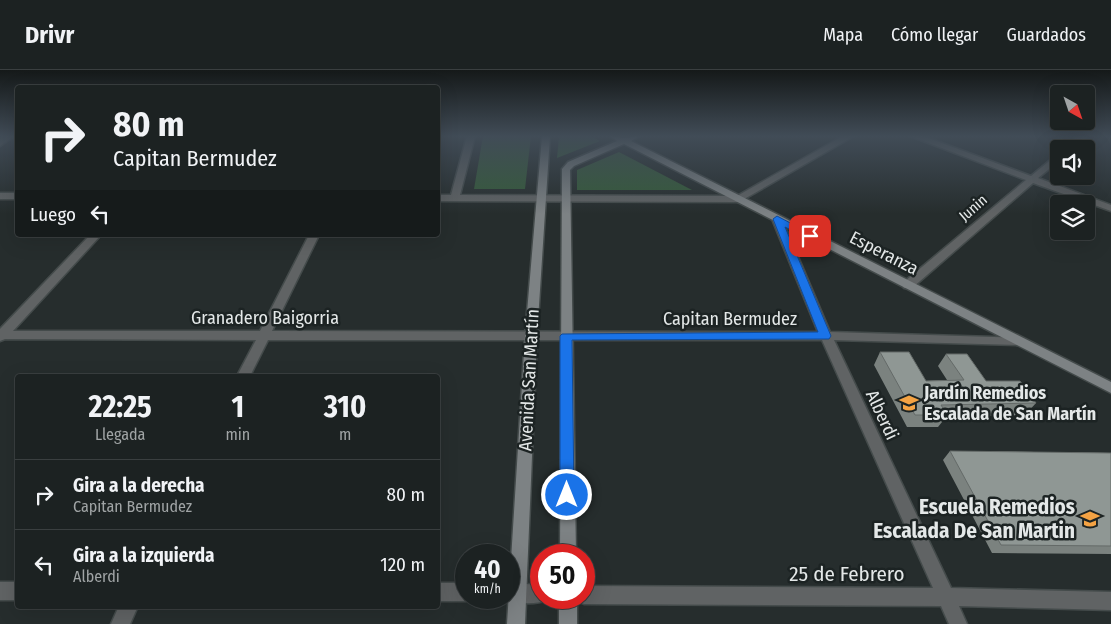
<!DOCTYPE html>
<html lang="es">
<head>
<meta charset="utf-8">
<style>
	body { margin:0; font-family:"Fira Sans Condensed",sans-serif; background:#292f2f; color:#f1f3f6; height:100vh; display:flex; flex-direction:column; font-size:19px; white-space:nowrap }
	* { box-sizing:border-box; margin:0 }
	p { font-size:16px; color:#a0a4a5 }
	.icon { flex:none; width:28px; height:28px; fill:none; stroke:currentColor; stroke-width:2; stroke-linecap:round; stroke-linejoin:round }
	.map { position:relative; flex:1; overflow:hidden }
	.side { position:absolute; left:15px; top:304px; width:425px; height:235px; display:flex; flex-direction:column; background:#1c2222; border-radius:5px; box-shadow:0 5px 20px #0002,0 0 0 1px #3a3f40 }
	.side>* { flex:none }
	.banner { position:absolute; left:15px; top:15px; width:425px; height:152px; border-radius:5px; box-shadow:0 5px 20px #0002,0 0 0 1px #3a3f40; background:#1c2222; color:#f1f3f6; overflow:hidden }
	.needle { width:32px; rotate:140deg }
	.fabs { position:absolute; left:1050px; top:15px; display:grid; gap:10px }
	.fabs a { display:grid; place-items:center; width:45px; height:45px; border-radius:5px; background:#1c2222; box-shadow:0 5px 20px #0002,0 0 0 1px #3a3f40; font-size:25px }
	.speed { position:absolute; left:455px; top:474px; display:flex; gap:10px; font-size:25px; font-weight:700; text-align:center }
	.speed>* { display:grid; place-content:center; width:65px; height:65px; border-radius:50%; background:#1c2222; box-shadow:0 5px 20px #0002,0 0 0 1px #3a3f40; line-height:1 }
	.speed small { font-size:12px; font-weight:400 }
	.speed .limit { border:8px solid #d22; background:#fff; color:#111 }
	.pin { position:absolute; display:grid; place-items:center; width:42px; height:42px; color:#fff; margin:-21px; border-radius:10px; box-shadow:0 2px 8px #0006 }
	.me { position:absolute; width:55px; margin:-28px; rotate:0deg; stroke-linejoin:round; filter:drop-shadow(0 0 4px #0008) }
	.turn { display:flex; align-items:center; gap:18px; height:105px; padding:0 15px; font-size:22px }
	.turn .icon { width:65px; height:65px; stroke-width:2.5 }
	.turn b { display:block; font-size:35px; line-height:42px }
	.then { display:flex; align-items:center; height:48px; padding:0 15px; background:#0003; gap:10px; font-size:19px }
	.eta { display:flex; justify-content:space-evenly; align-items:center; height:85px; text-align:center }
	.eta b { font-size:30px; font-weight:700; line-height:35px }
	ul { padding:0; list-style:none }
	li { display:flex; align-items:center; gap:15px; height:70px; padding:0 15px; border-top:1px solid #3a3f40 }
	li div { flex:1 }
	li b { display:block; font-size:19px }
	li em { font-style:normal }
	header { display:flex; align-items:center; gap:30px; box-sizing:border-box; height:70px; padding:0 25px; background:#1c2222; border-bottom:1px solid #3a3f40 }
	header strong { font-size:24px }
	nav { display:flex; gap:28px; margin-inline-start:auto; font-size:18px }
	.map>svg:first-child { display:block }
	.green { fill:#355c39 }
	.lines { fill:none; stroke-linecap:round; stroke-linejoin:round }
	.street-casing { stroke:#444b4b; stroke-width:3 }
	.secondary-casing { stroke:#444b4b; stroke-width:3 }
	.street { fill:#606364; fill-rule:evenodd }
	.secondary { fill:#7d8284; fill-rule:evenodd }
	.wall { fill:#7b827f }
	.building { fill:#8f9794; stroke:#646a68 }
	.route { fill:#1a73e8; stroke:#114b97 }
	.labels { text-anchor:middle; stroke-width:5; stroke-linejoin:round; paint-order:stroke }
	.far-street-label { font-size:15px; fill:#e4e8e8; stroke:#1c2323 }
	.street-label { font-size:18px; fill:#e4e8e8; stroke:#1c2323 }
	.poi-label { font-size:18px; font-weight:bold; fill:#e4e8e8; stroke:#1c2323; text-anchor:start }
	.near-poi-label { font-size:21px; font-weight:bold; fill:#e4e8e8; stroke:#1c2323; text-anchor:end }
	.near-street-label { font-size:21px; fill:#e4e8e8; stroke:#1c2323 }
</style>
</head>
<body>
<header>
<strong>Drivr</strong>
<nav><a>Mapa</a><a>Cómo llegar</a><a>Guardados</a></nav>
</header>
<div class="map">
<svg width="1111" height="554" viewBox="0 0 1111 554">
	<rect width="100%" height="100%" fill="#262d2d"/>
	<path class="green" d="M 483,66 L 531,66 L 525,119 L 474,119 Z
		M 559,66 L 591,66 L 600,71 L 557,88 Z
		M 619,82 L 692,120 L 577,120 L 577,100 Z"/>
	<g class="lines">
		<g class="street-casing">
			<path id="street" d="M 4,66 L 14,66 L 0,76 L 0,70 Z
				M 467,66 L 475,66 L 460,125 L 737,126 L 843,66 L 854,66 L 739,132 L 438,131 L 438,125 L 451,125 Z
				M 910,66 L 923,66 L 1031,106 L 1059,83 L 1059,91 L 1038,108 L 1111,135 L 1111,141 L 1033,113 L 912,218 L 904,218 L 902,215 L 904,212 L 1026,110 Z
				M 1077,66 L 1086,66 L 1072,79 L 1063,79 Z
				M 0,123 L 18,123 L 18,129 L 0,129 Z
				M 777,146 L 782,149 L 830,262 L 1023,268 L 1025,271 L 1023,274 L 1019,275 L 834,270 L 951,518 L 1111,522 L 1111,540 L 959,536 L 967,554 L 949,554 L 941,536 L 584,534 L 578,531 L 576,528 L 584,528 L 584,516 L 933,518 L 822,270 L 268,270 L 250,306 L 237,306 L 256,270 L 5,269 L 0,271 L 0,259 L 90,165 L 101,165 L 13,261 L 260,261 L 309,165 L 319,165 L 272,261 L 818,262 L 772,149 Z
				M 0,512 L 18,512 L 18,530 L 0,530 Z
				M 438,513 L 466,513 L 466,528 L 472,528 L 466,531 L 438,531 Z
				M 509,513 L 541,515 L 541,528 L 548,528 L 547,530 C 536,535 513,534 503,528 L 509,528 Z
				M 119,536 L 138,536 L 130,554 L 111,554 Z"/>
		</g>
		<g class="secondary-casing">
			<path id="secondary" d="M 542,66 L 550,66 L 537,266 L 525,554 L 507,554 L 525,266 Z
				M 610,66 L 624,68 L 640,66 L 631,71 L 1111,312 L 1111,323 L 624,74 L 574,96 L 570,100 L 576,485 L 560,485 L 562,99 L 568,92 L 617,71 Z
				M 559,528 L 577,528 L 577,554 L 559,554 Z"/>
		</g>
		<use href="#street" class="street"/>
		<use href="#secondary" class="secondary"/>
	</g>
	<path class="wall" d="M 880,282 L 926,311 L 947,310 L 938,296 L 946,284 L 986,311 L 1036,333 L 1025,345 L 946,347 L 938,357 L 907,357 L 874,295 Z
		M 950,381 L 1111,383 L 1111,484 L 992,483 L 943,390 Z"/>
	<path class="building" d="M 880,282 L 909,282 L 926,311 L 964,310 L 946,284 L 967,284 L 986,311 L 1020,311 L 1036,333 L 941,335 L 947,345 L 915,345 Z
		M 950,381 L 1111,383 L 1111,476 L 1001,475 Z"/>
	<linearGradient id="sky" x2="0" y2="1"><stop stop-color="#151919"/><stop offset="0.46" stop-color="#414c57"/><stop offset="1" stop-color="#414c57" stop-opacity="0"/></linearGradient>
	<rect width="1111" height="144" fill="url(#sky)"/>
	<path class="route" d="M 777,146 L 815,166 L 813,168 L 807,168 L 785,157 L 831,266 L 829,269 L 572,270 L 574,425 L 572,430 L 567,432 L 562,430 L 560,425 L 560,266 L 562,264 L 818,262 L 773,149 Z"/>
	<defs>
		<g id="school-bare" transform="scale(1.5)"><path d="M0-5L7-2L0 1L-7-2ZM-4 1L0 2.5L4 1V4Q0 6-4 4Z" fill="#f4a344" stroke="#1c2323" stroke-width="2.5" paint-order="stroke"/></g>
	</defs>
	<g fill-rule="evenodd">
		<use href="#school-bare" x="909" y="333"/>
		<use href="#school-bare" x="1090" y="449"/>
	</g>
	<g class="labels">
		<g class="far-street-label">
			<text transform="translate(973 138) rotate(-41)" y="5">Junin</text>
		</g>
		<g class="street-label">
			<text transform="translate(884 183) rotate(27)" y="6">Esperanza</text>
			<text x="265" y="254">Granadero Baigorria</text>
			<text x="730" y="255">Capitan Bermudez</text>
			<text transform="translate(529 310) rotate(-87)" y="6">Avenida San Martín</text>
			<text transform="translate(882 345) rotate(65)" y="6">Alberdi</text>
		</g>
		<g class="poi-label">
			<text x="924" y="329">Jardín Remedios<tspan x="924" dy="21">Escalada de San Martín</tspan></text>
		</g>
		<g class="near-poi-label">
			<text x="1075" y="444">Escuela Remedios<tspan x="1075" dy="24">Escalada De San Martin</tspan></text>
		</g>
		<g class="near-street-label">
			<text x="847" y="511">25 de Febrero</text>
		</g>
	</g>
</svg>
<div class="fabs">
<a><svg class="needle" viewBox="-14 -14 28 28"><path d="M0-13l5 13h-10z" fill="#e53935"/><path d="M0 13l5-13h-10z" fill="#a0a4a5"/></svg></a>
<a><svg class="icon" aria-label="sound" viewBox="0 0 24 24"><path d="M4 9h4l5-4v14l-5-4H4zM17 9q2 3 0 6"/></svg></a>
<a><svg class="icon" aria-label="layers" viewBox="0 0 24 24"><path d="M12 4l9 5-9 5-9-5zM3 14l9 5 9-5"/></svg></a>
</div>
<div class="speed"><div>40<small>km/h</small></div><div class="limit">50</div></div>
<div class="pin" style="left:810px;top:166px;background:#d93025"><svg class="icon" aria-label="arrive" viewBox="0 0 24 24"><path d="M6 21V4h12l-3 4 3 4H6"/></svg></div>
<svg class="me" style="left:567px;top:425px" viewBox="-20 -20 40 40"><circle r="17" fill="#1a73e8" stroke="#fff" stroke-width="3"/><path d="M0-11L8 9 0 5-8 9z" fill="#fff"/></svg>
<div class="banner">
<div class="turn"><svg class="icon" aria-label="right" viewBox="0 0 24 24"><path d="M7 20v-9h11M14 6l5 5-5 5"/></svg><div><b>80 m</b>Capitan Bermudez</div></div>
<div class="then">Luego<svg class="icon" aria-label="left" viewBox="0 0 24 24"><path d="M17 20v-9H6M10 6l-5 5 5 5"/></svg></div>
</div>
<section class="side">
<div class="eta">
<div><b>22:25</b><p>Llegada</p></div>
<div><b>1</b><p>min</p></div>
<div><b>310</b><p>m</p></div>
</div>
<ul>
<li><svg class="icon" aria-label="right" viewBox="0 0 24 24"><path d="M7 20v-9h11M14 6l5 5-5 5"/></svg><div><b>Gira a la derecha</b><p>Capitan Bermudez</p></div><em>80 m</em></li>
<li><svg class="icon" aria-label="left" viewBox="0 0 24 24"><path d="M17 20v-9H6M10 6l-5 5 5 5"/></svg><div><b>Gira a la izquierda</b><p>Alberdi</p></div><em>120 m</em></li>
</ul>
</section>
</div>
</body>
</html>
